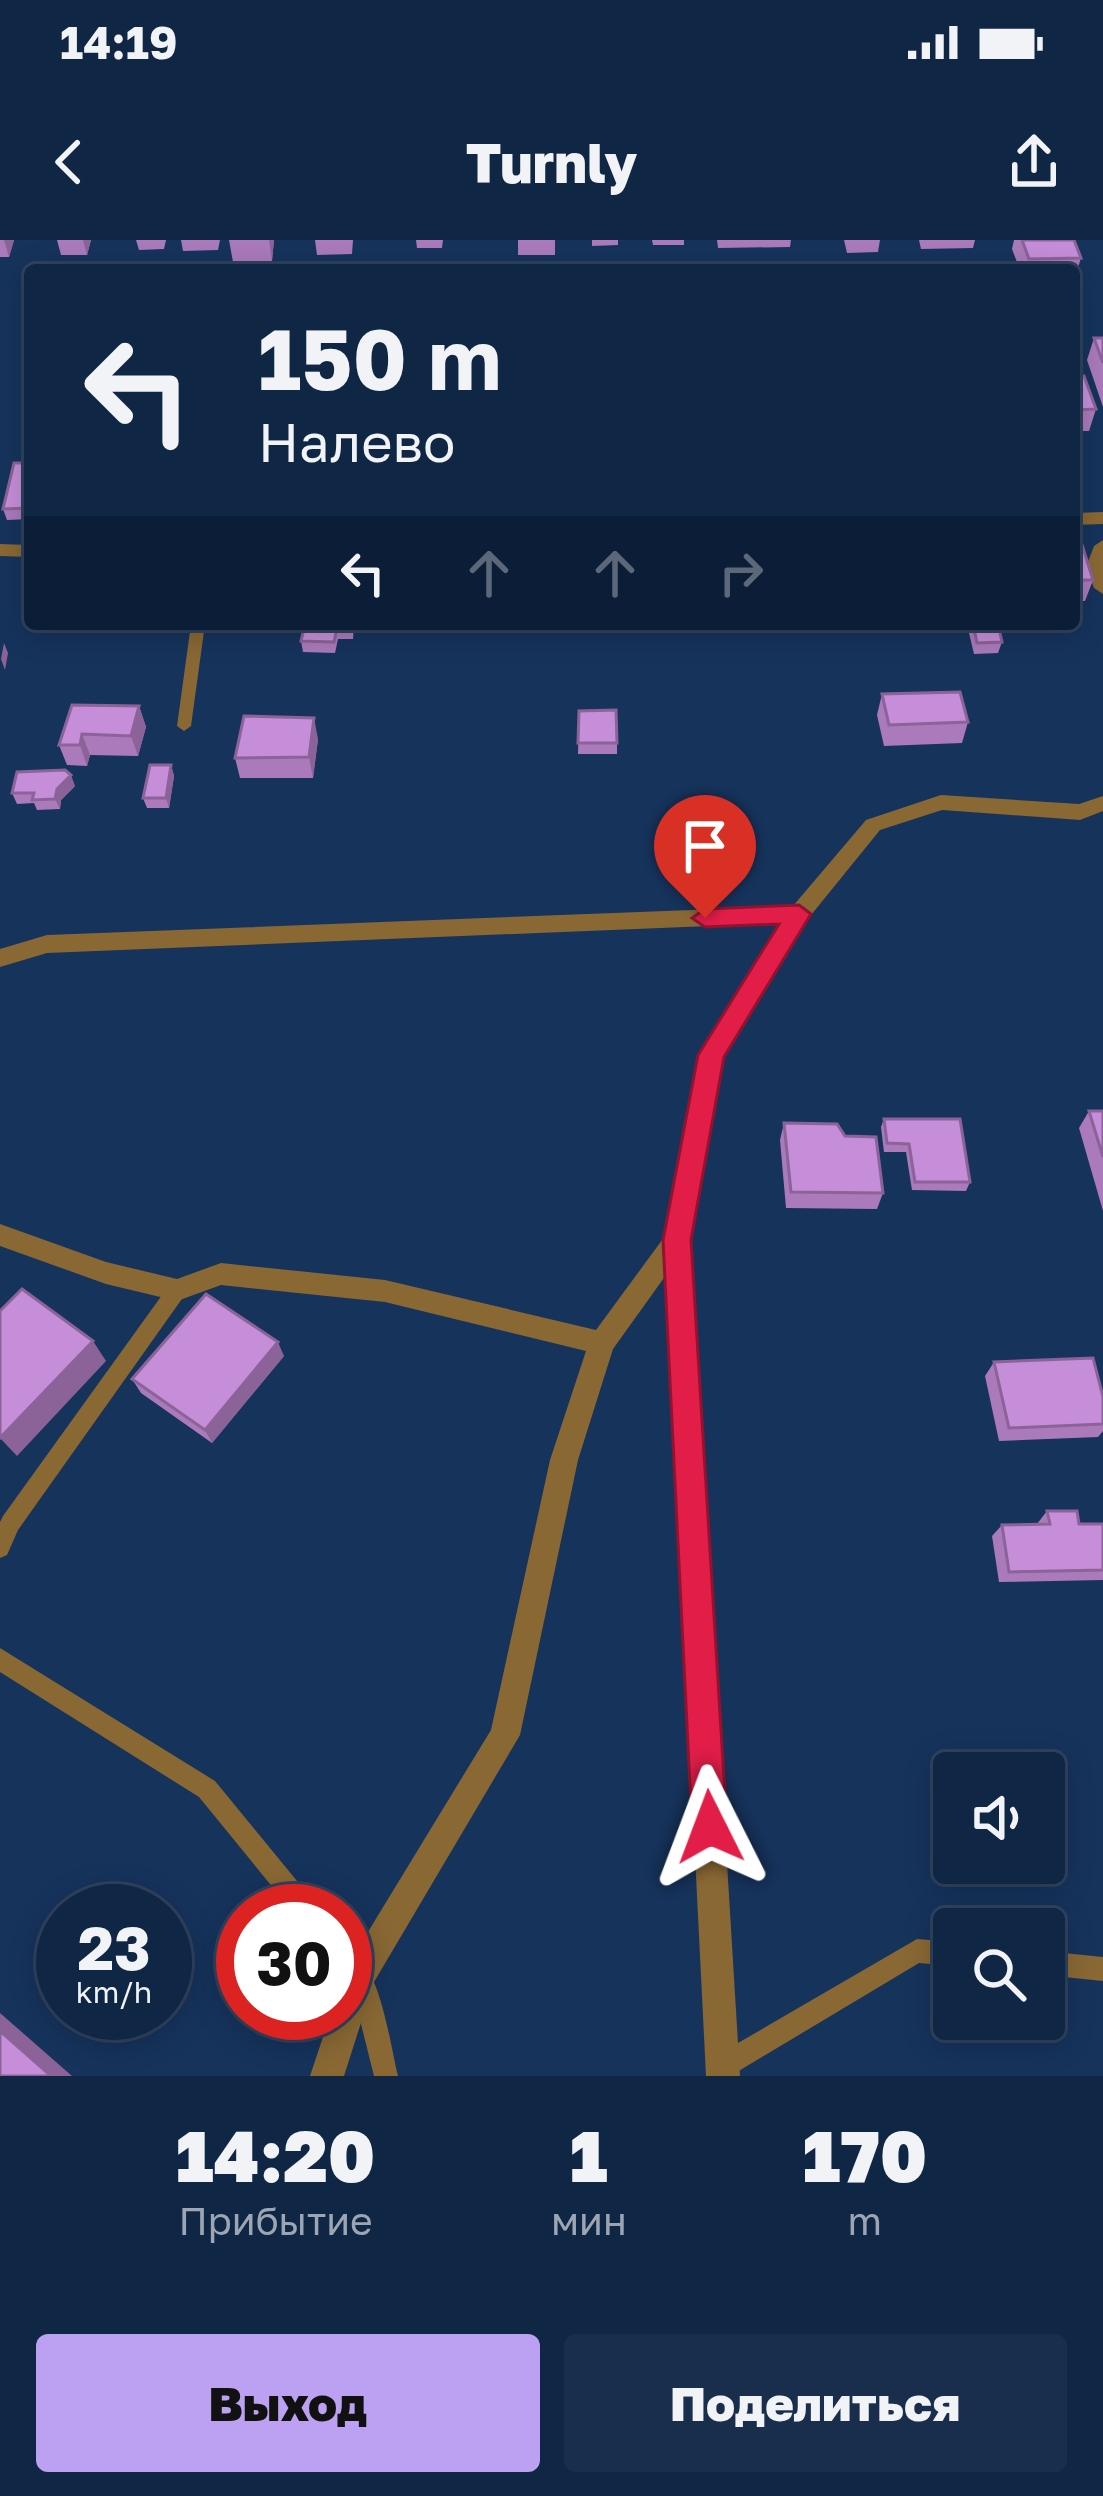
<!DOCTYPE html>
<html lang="ru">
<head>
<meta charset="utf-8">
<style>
	body { margin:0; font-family:"Golos Text",sans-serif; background:#192e4c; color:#f1f3f6; height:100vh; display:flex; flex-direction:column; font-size:45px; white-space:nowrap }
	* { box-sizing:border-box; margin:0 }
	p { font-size:39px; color:#9ca5b3 }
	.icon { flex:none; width:66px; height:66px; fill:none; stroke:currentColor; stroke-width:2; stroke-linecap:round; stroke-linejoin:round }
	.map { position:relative; height:1836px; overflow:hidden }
	.details { display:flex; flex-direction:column; background:#102645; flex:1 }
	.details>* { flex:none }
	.guide { position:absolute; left:24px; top:24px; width:1056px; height:366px; border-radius:12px; box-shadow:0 6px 30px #0003,0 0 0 3px #30435e; background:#102645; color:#f1f3f6; overflow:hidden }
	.buttons { position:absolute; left:933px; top:1512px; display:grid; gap:24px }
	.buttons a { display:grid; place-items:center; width:132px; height:132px; border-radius:12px; background:#102645; box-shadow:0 6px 30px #0003,0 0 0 3px #30435e; font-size:60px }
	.speed { position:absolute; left:36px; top:1644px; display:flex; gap:24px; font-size:60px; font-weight:700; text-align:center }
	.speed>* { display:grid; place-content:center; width:156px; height:156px; border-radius:50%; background:#102645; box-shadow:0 6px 30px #0003,0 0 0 3px #30435e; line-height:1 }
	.speed small { font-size:30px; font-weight:400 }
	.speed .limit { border:18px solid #d22; background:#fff; color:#111 }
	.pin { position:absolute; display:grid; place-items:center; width:102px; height:102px; color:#fff; margin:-123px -51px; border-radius:50% 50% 50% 0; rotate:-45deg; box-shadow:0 0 12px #0007 }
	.pin .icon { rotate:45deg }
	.me { position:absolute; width:132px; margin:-66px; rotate:357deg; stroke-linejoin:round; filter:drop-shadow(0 0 9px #0008) }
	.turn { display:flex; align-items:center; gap:42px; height:252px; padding:0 36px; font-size:54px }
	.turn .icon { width:156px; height:156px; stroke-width:2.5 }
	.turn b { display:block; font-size:84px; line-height:102px }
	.lanes { display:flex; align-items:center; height:114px; padding:0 36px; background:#0003; justify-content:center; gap:60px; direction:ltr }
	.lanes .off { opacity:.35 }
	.eta { display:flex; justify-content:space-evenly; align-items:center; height:204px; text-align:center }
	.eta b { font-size:72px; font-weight:800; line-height:84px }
	.button { display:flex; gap:24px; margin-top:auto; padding:24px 36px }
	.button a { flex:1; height:138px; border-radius:12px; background:#bca0f2; color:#111; font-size:48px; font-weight:800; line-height:138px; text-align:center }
	.button a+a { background:#192e4c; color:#f1f3f6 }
	.status { display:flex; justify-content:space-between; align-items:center; height:84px; padding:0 60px; background:#102645; direction:ltr }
	.status svg { height:33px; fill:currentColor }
	header { display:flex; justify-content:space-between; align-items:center; height:156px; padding:0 36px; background:#102645; font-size:54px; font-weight:800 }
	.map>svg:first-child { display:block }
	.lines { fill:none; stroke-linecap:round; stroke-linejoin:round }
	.service { fill:#896834; fill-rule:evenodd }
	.minor { fill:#896834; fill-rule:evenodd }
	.wall { fill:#aa7abb }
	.shaded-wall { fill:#8b6398 }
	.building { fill:#c68ed9; stroke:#8b6398; stroke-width:3 }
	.route { fill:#e11d48; stroke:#92132f; stroke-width:3 }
</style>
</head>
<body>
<div class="status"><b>14:19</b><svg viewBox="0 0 49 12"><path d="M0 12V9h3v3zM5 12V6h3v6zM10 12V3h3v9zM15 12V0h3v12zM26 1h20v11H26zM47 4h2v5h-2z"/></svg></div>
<header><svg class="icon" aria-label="back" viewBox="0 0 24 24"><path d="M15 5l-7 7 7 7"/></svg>Turnly<svg class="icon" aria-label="share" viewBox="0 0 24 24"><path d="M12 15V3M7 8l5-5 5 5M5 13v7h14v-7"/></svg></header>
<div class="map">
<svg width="1103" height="1836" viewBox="0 0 1103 1836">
	<rect width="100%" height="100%" fill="#16335c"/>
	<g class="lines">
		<path class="service" d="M 191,384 L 205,384 L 191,486 L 184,491 L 177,486 Z
			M 177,1041 L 184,1044 L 186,1050 L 184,1056 L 18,1290 L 7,1315 L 0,1318 L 0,1282 L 3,1276 L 170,1044 Z
			M 0,1408 L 215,1541 L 315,1663 L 319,1671 L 292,1671 L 199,1557 L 0,1432 Z
			M 917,1699 L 954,1702 L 954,1726 L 919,1723 L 732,1835 L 714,1835 L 711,1826 L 714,1817 Z
			M 345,1705 C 380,1721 389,1800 398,1836 L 374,1836 L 350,1740 L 345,1735 Z
			M 1044,1711 L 1103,1717 L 1103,1741 L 1044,1735 Z"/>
		<path class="minor" d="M 1103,272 L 1103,284 L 1074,285 L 1074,273 Z
			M 1103,300 L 1103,354 L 1094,348 L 1086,327 L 1094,306 Z
			M 0,304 L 30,305 L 30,317 L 0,316 Z
			M 941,555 L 1079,564 L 1103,556 L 1103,571 L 1080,580 L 942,570 L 880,590 L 807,680 L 722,817 L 689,1000 L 740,1836 L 706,1836 L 666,1035 L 613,1109 L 578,1220 L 520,1495 L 374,1742 L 344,1836 L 310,1836 L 331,1773 L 345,1773 L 349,1723 L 491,1490 L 550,1220 L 586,1111 L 385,1062 L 221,1045 L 177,1061 L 106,1044 L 0,1006 L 0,984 L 106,1022 L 177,1039 L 221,1023 L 385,1040 L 596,1090 L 665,996 L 700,815 L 782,683 L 47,713 L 0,727 L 0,709 L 47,695 L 793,666 L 866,580 Z"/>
	</g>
	<path class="wall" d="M 0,0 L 14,0 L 9,17 L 0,17 Z
		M 57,0 L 91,0 L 87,15 L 61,15 Z
		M 136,0 L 166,0 L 164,9 L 139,10 Z
		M 181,0 L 220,0 L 218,10 L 183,11 Z
		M 229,0 L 274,0 L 272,21 L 233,22 Z
		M 315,0 L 353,0 L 352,14 L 317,15 Z
		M 416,0 L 443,0 L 442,8 L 417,8 Z
		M 518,0 L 555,0 L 555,15 L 518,15 Z
		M 592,0 L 618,0 L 618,5 L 592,6 Z
		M 652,0 L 684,0 L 684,5 L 653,5 Z
		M 717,0 L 791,0 L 790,7 L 718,8 Z
		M 844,0 L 880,0 L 878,12 L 847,13 Z
		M 919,0 L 975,0 L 973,8 L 921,9 Z
		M 1014,0 L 1074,0 L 1081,18 L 1074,40 L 1074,30 L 1020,30 L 1012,9 Z
		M 1094,98 L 1103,98 L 1103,167 L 1087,120 Z
		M 1074,136 L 1096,169 L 1089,191 L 1074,191 Z
		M 30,223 L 30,279 L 7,280 L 3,269 Z
		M 1074,295 L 1093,340 L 1085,361 L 1074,361 Z
		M 305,384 L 354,384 L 353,399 L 338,399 L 335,413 L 303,412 L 301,401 Z
		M 726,384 L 789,384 L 788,386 L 727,387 Z
		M 972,384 L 998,384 L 1002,402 L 998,413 L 974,414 L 969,393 Z
		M 882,454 L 968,482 L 962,503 L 884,506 L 877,475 Z
		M 139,466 L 146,487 L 138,516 L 90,515 L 87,526 L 67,525 L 59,505 Z
		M 579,471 L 617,503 L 617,514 L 578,514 Z
		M 318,499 L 313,538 L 240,538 L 235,518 Z
		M 171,525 L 174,536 L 169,568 L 147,568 L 143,558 Z
		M 75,546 L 61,560 L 60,569 L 37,570 L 34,563 L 17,564 L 12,553 Z
		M 1089,871 L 1103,871 L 1103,971 L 1079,888 Z
		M 884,879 L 970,942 L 966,951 L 912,950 L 906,912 L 884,912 L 881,887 Z
		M 784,883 L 883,953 L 877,969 L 786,968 L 780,900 Z
		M 284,1116 L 212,1203 L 141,1153 L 132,1139 Z
		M 994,1122 L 1103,1157 L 1103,1191 L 1098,1197 L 999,1201 L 985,1136 Z
		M 1047,1271 L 1079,1284 L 1103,1284 L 1103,1340 L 999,1342 L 992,1296 L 1002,1285 L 1037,1284 Z"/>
	<path class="shaded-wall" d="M 4,0 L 14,0 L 9,17 Z
		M 83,0 L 91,0 L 87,15 Z
		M 269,0 L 274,0 L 272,21 Z
		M 4,403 L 8,413 L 5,430 L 1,419 Z
		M 139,466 L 146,487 L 138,516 L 131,496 Z
		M 314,478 L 318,499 L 313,538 L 309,517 Z
		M 82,494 L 90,515 L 87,526 L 80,505 Z
		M 171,525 L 174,536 L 169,568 L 166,558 Z
		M 71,535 L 75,546 L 61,560 L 60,569 L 55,559 L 57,549 Z
		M 93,1101 L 106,1121 L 17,1216 L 0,1198 Z
		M 278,1102 L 284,1116 L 212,1203 L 205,1190 Z
		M 0,1773 L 72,1836 L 51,1836 L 0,1791 Z"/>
	<path class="building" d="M 1022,0 L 1074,0 L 1081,18 L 1029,19 Z
		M 1094,98 L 1103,98 L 1103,123 Z
		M 1074,136 L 1084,136 L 1096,169 L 1074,170 Z
		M 14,223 L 30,223 L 30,268 L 3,269 Z
		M 1074,295 L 1079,295 L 1093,340 L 1074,340 Z
		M 26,309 L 30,309 L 30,334 L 24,334 Z
		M 305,384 L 352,384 L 351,388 L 337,388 L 334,402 L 301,401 Z
		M 973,384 L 998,384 L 1002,402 L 977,403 Z
		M 960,452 L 968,482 L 889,485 L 882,454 Z
		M 72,465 L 139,466 L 131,496 L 82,494 L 80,505 L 59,505 Z
		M 616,470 L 617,503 L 578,503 L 579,471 Z
		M 244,476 L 314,478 L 309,517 L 235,518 Z
		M 150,525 L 171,525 L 166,558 L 143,558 Z
		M 65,530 L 71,535 L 57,549 L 55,559 L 32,560 L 34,553 L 12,553 L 17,532 Z
		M 1089,871 L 1103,871 L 1103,917 Z
		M 884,879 L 960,879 L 970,942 L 915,942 L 909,904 L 887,903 Z
		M 784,883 L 837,884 L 845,896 L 876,897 L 883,953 L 791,952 Z
		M 22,1049 L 93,1101 L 0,1198 L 0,1071 Z
		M 206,1054 L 278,1102 L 205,1190 L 132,1139 Z
		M 1093,1118 L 1103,1157 L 1103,1184 L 1009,1188 L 994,1122 Z
		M 1047,1271 L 1077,1271 L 1079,1284 L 1103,1284 L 1103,1330 L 1009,1332 L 1002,1285 L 1050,1284 Z
		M 0,1791 L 51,1836 L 0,1836 Z"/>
	<path class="route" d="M 799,665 L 811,674 L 724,817 L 691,1000 L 727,1587 L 722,1599 L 710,1604 L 697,1599 L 692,1587 L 663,1000 L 698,815 L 779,684 L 705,687 L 692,678 L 705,669 Z"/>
</svg>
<div class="buttons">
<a><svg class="icon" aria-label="sound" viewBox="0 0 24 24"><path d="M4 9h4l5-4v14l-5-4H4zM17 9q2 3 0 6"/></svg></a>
<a><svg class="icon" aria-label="search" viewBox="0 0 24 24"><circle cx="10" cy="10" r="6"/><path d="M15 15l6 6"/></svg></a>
</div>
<div class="speed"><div>23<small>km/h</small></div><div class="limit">30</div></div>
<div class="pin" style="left:705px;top:678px;background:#d93025"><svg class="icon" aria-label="arrive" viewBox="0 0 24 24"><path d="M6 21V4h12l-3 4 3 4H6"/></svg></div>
<svg class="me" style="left:710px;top:1587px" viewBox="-20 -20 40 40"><path d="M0-17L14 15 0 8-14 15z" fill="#e11d48" stroke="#fff" stroke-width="4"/></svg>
<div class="guide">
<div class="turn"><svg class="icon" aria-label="left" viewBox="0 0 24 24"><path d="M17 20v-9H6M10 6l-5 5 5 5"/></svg><div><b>150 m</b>Налево</div></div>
<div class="lanes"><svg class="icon" aria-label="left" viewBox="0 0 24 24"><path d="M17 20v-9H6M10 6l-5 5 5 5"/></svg><svg class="icon off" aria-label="ahead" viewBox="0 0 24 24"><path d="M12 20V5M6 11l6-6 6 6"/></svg><svg class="icon off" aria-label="ahead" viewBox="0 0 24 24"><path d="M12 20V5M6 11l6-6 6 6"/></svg><svg class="icon off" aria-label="right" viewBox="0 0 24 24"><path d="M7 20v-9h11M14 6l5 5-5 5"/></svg></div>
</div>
</div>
<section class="details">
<div class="eta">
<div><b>14:20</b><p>Прибытие</p></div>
<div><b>1</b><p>мин</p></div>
<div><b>170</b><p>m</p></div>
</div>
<div class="button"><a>Выход</a><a>Поделиться</a></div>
</section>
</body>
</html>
